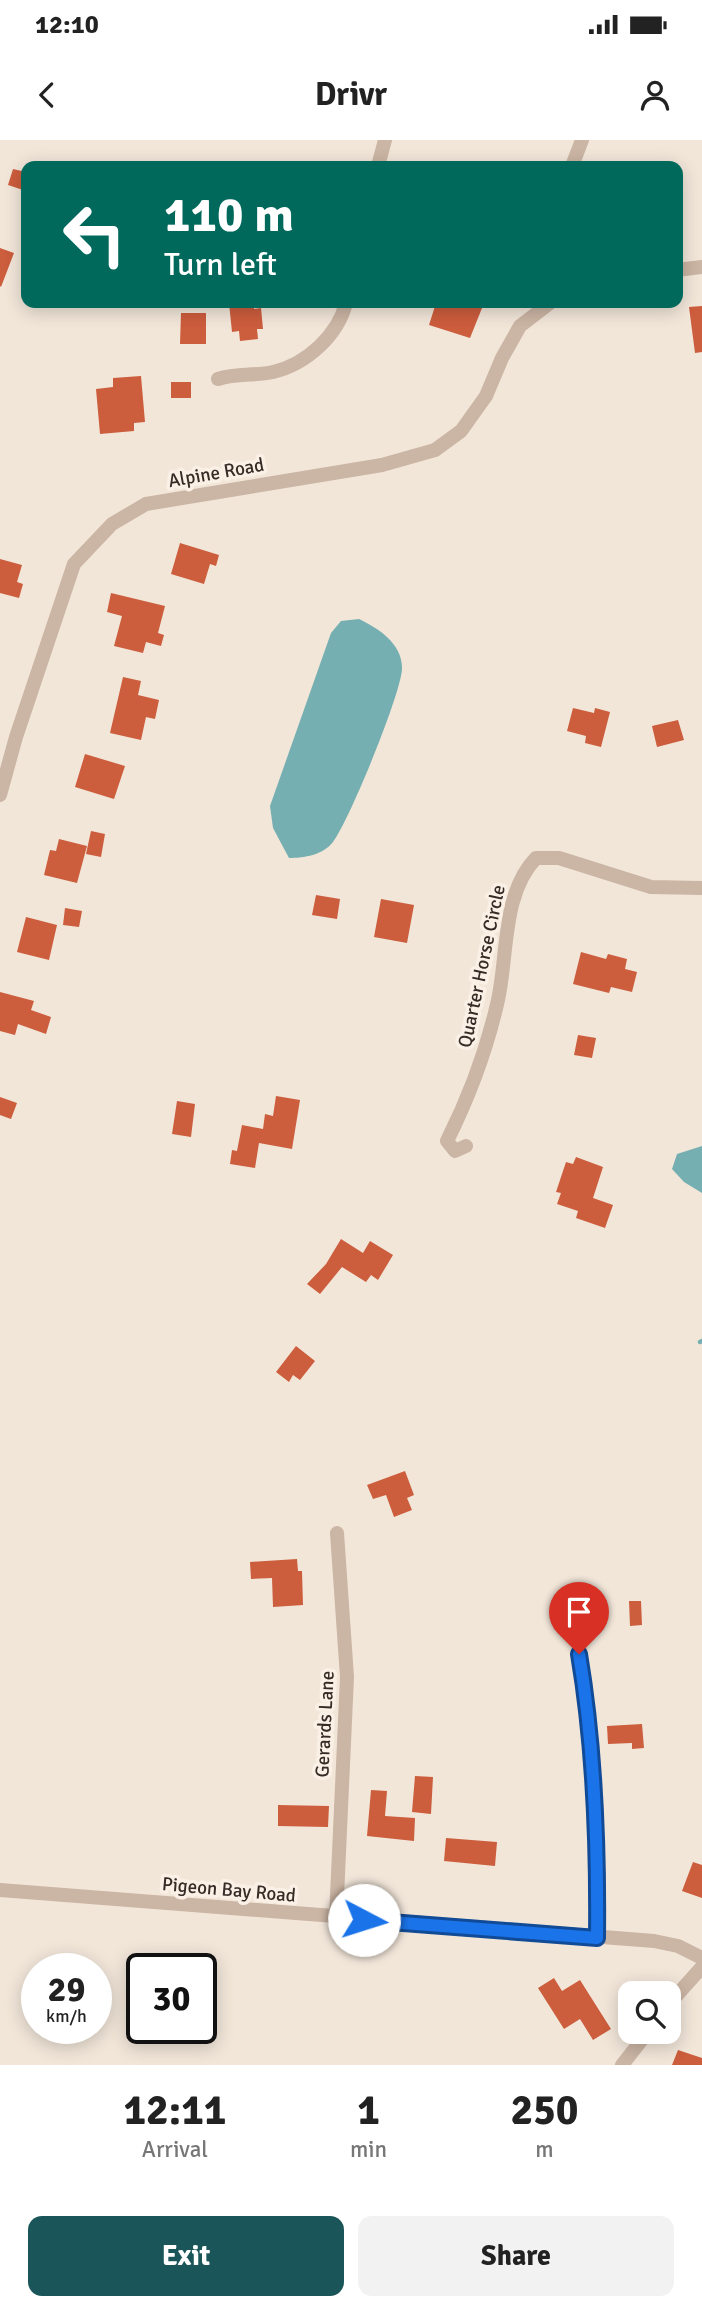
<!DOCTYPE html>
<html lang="en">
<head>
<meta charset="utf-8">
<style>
	body { margin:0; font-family:Signika,sans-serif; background:#f2f2f2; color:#222; height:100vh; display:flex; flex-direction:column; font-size:26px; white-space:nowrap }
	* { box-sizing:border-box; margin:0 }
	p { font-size:23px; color:#767676 }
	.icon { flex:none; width:38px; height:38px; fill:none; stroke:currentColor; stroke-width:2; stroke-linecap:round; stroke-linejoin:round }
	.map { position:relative; height:1925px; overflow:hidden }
	.details { display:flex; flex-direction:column; background:#fff; flex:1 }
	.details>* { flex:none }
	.banner { position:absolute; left:21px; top:21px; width:662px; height:147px; border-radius:14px; box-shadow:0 4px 18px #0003; background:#00695c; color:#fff; overflow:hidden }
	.controls { position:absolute; left:618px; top:1841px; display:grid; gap:14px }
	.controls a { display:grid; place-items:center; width:63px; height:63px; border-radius:14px; background:#fff; box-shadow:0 4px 18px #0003; font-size:35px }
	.speed { position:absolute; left:21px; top:1813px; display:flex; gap:14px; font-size:35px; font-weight:700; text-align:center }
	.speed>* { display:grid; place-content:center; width:91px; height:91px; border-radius:50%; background:#fff; box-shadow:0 4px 18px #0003; line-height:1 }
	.speed small { font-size:18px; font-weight:400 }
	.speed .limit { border:4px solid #111; border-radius:10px; background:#fff; color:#111 }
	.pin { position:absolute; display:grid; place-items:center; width:60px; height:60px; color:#fff; margin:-72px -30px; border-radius:50% 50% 50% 0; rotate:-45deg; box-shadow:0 0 7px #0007 }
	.pin .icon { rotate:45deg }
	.me { position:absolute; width:77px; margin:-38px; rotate:95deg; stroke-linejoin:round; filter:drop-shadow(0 0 5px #0008) }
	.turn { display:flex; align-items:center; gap:24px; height:147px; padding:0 28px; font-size:32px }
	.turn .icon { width:91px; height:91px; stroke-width:2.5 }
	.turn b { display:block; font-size:49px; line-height:60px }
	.eta { display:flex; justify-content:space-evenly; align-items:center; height:119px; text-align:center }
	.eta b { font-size:42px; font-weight:700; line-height:49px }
	.action { display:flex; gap:14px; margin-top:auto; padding:14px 28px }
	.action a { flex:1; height:80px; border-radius:14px; background:#1a5659; color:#fff; font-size:28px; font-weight:700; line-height:80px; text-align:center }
	.action a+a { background:#f2f2f2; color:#222 }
	.status { display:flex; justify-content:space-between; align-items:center; height:49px; padding:0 35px; background:#fff; direction:ltr }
	.status svg { height:19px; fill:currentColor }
	header { display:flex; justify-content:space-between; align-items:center; height:91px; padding:0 28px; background:#fff; font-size:32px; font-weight:700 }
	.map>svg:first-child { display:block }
	.water { fill:#76afb1 }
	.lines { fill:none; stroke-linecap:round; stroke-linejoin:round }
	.stream { stroke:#76afb1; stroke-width:4.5 }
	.building { fill:#cc5d3d }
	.minor { stroke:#cbb5a4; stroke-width:14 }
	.route-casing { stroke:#114b97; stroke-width:18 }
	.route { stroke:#1a73e8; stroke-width:12 }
	.labels { text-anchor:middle; stroke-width:7; stroke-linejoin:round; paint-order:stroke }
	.street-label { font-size:19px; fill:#362b26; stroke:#faf0e5 }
</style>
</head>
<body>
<div class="status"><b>12:10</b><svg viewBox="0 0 49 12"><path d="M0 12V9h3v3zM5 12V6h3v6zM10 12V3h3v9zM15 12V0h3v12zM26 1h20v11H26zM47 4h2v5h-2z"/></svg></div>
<header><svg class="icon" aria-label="back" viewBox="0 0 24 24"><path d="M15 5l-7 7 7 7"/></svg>Drivr<svg class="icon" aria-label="person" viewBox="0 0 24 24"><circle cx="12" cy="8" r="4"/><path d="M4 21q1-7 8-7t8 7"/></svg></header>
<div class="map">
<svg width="702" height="1925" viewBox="0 0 702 1925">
	<rect width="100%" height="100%" fill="#f2e6d9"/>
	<path class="water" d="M 359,479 C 378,488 403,504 402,529 C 401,554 349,681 333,702 C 323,715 304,718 289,718 L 273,688 L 270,666 L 331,493 L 341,481 Z
		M 702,1006 L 702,1053 L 684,1042 L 672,1029 L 677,1014 Z"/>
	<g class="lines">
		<path class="stream" d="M 700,1202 L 702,1201"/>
	</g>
	<path class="building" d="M 13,29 L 26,32 L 26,51 L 8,45 Z
		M 0,108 L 14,113 L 1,147 L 0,146 Z
		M 229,163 L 254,163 L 254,169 L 261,168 L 263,189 L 257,189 L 258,199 L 240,201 L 239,191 L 232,192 Z
		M 436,163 L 444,166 L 445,163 L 484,163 L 470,198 L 429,185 Z
		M 702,166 L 702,212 L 695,213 L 689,167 Z
		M 181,173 L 206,173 L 206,204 L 180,204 Z
		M 141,236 L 145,282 L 134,283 L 134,291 L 100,294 L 96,249 L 113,247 L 113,238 Z
		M 171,242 L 191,242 L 191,258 L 171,258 Z
		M 180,403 L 219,415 L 216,426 L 210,424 L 204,444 L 171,434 Z
		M 0,419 L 22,425 L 17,442 L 23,444 L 19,458 L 0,453 Z
		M 111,453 L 165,466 L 158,493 L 164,495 L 161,506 L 146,502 L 143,513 L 114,506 L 122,476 L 107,472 Z
		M 123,537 L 141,541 L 138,555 L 159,560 L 155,579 L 146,577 L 141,600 L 110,593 Z
		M 573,568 L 594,573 L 595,568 L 610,572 L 601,607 L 585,603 L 586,596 L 567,591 Z
		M 678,580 L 684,600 L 657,607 L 652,586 Z
		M 85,614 L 125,626 L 114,659 L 75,647 Z
		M 91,691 L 105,694 L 101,717 L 86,714 Z
		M 59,699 L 87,706 L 77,743 L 44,735 L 50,710 L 56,711 Z
		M 316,755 L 340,759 L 337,779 L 312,775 Z
		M 381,759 L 414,765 L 407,803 L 374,797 Z
		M 65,768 L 82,771 L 79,787 L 63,785 Z
		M 26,777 L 57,785 L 49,820 L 17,812 Z
		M 581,812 L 606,819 L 608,814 L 627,819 L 625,829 L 637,832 L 632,852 L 611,847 L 609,853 L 573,844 Z
		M 0,852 L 34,861 L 31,870 L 51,877 L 46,894 L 18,884 L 15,895 L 0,891 Z
		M 578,895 L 596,898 L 592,918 L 574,915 Z
		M 276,956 L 300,960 L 292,1009 L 259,1003 L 255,1028 L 230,1024 L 232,1010 L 237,1011 L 242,985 L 263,989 L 265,974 L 273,976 Z
		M 0,957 L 17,963 L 11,979 L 0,975 Z
		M 177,961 L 195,964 L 191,997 L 172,994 Z
		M 576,1017 L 603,1027 L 593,1058 L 613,1065 L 605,1088 L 576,1078 L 578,1071 L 557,1064 L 561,1053 L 556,1052 L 566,1022 L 573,1024 Z
		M 341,1099 L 363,1113 L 370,1101 L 393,1115 L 378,1140 L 371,1135 L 366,1142 L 342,1127 L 320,1154 L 307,1144 L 326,1124 Z
		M 296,1206 L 315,1221 L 300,1240 L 293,1235 L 289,1242 L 276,1232 Z
		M 405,1331 L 414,1355 L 407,1358 L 412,1370 L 394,1377 L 386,1355 L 373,1359 L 367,1345 Z
		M 297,1419 L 298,1431 L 302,1431 L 303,1465 L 273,1467 L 272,1438 L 251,1439 L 250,1422 Z
		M 629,1461 L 641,1461 L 642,1485 L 630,1486 Z
		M 642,1584 L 644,1608 L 632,1609 L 632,1603 L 608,1604 L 607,1586 Z
		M 415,1636 L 433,1637 L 431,1674 L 412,1672 Z
		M 371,1650 L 387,1651 L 385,1676 L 415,1678 L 414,1701 L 367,1696 Z
		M 278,1665 L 329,1666 L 328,1687 L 278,1686 Z
		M 446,1698 L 497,1702 L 495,1726 L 444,1721 Z
		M 693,1722 L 702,1725 L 702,1758 L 682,1751 Z
		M 554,1838 L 562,1851 L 580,1840 L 611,1889 L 593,1900 L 580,1879 L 564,1889 L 538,1848 Z
		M 678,1910 L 702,1918 L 702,1925 L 672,1925 Z"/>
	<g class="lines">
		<path class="minor" d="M 378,26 L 385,0
			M 572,26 L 582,0
			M 677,130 L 702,127
			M 218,239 C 236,233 255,236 273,232 C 307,224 338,195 346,163
			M 0,655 L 16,597 L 74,424 L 112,384 L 146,364 L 382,325 L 435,310 L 461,291 L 486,256 L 502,218 L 520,186 L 550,163
			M 466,1006 L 455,1011 L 447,1001 C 469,957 487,909 498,860 C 508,815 502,753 536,718 L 559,718 L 651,747 L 702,748
			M 579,1514 C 594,1606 597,1705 597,1798
			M 0,1750 L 654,1801 L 678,1806 L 702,1818
			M 336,1778 L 347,1537 L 337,1393
			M 668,1865 L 702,1827
			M 622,1925 L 648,1892"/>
	</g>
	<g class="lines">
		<g class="route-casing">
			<path id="route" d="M 364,1780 L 597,1798 C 598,1708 594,1603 579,1514"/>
		</g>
		<use href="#route" class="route"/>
	</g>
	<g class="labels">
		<g class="street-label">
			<text transform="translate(216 332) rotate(-10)" y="7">Alpine Road</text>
			<text transform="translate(481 826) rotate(-78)" y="7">Quarter Horse Circle</text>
			<text transform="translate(324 1584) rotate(-87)" y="7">Gerards Lane</text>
			<text transform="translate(229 1749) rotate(5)" y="7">Pigeon Bay Road</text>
		</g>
	</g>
</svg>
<div class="controls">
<a><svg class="icon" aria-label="search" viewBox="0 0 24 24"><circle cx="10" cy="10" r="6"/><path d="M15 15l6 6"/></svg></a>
</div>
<div class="speed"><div>29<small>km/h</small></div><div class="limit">30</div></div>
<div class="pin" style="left:579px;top:1514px;background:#d93025"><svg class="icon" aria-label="arrive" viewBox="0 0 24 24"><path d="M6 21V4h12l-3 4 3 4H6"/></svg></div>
<svg class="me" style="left:364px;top:1780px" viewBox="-20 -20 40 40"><circle r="19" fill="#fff"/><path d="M0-13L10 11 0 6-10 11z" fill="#1a73e8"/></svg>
<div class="banner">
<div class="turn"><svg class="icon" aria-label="left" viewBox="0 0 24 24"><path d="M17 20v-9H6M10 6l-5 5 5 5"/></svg><div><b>110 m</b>Turn left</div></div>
</div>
</div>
<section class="details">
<div class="eta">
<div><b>12:11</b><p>Arrival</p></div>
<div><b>1</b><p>min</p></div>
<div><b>250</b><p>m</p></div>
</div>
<div class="action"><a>Exit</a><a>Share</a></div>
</section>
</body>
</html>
